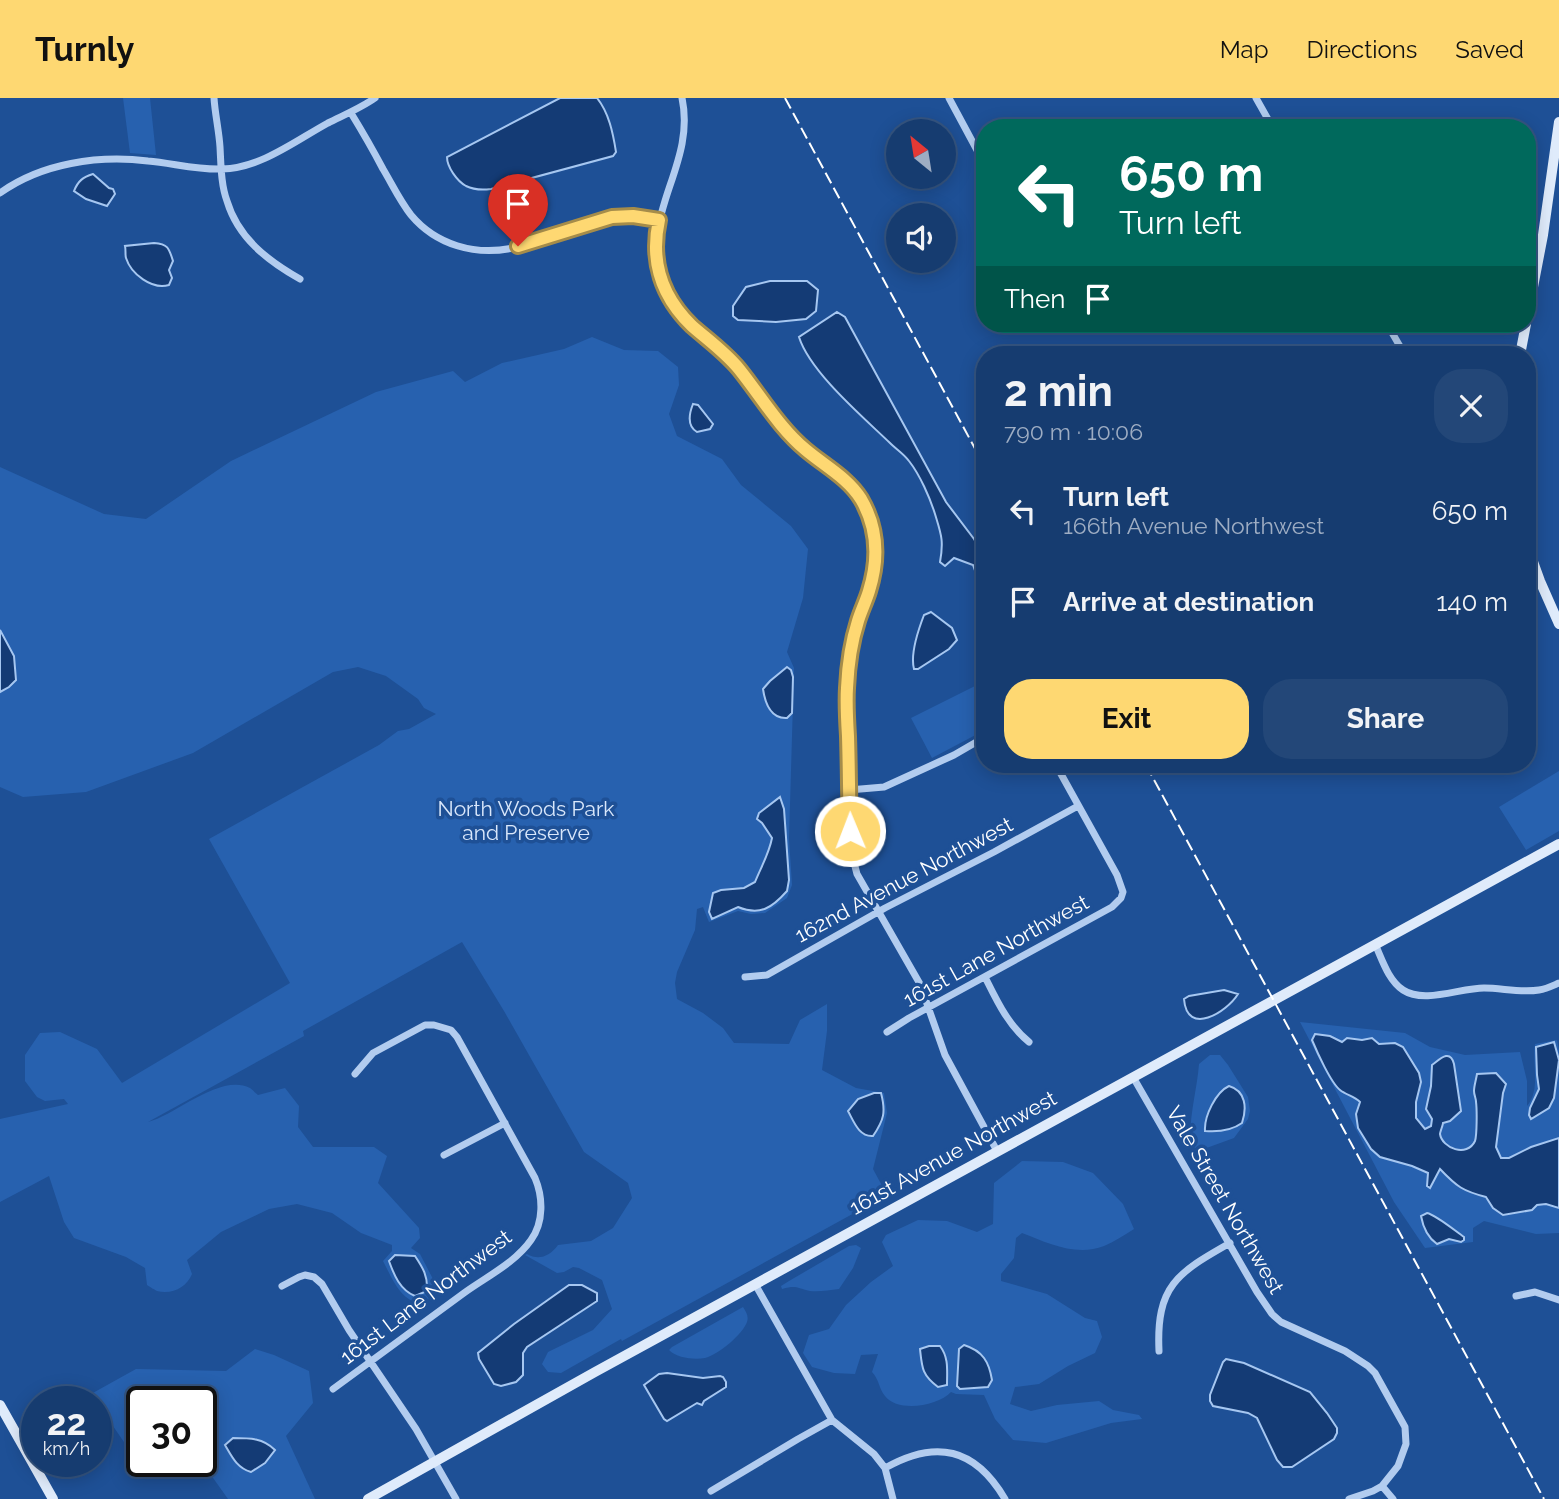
<!DOCTYPE html>
<html lang="en">
<head>
<meta charset="utf-8">
<style>
	body { margin:0; font-family:Raleway,sans-serif; background:#234778; color:#f1f3f6; height:100vh; display:flex; flex-direction:column; font-size:26px; white-space:nowrap }
	* { box-sizing:border-box; margin:0 }
	p { font-size:23px; color:#9eadc3 }
	.icon { flex:none; width:38px; height:38px; fill:none; stroke:currentColor; stroke-width:2; stroke-linecap:round; stroke-linejoin:round }
	.map { position:relative; flex:1; overflow:hidden }
	.panel { position:absolute; left:976px; top:248px; width:560px; height:427px; display:flex; flex-direction:column; background:#163c70; border-radius:28px; box-shadow:0 4px 18px #0003,0 0 0 2px #355683 }
	.panel>* { flex:none }
	.top-card { position:absolute; left:976px; top:21px; width:560px; height:214px; border-radius:28px; box-shadow:0 4px 18px #0003,0 0 0 2px #355683; background:#00695c; color:#fff; overflow:hidden }
	.needle { width:46px; rotate:330deg }
	.controls { position:absolute; left:886px; top:21px; display:grid; gap:14px }
	.controls a { display:grid; place-items:center; width:70px; height:70px; border-radius:50%; background:#163c70; box-shadow:0 4px 18px #0003,0 0 0 2px #355683; font-size:35px }
	.speed { position:absolute; left:21px; top:1288px; display:flex; gap:14px; font-size:35px; font-weight:700; text-align:center }
	.speed>* { display:grid; place-content:center; width:91px; height:91px; border-radius:50%; background:#163c70; box-shadow:0 4px 18px #0003,0 0 0 2px #355683; line-height:1 }
	.speed small { font-size:18px; font-weight:400 }
	.speed .limit { border:4px solid #111; border-radius:10px; background:#fff; color:#111 }
	.pin { position:absolute; display:grid; place-items:center; width:60px; height:60px; color:#fff; margin:-72px -30px; border-radius:50% 50% 50% 0; rotate:-45deg; box-shadow:0 0 7px #0007 }
	.pin .icon { rotate:45deg }
	.me { position:absolute; width:77px; margin:-38px; rotate:359deg; stroke-linejoin:round; filter:drop-shadow(0 0 5px #0008) }
	.turn { display:flex; align-items:center; gap:24px; height:147px; padding:0 28px; font-size:32px }
	.turn .icon { width:91px; height:91px; stroke-width:2.5 }
	.turn b { display:block; font-size:49px; line-height:60px }
	.then { display:flex; align-items:center; height:66px; padding:0 28px; background:#0003; gap:14px; font-size:26px }
	.round { display:grid; place-items:center; flex:none; width:74px; height:74px; border-radius:28px; background:#234778 }
	.summary { display:flex; align-items:center; justify-content:space-between; height:119px; padding:0 28px }
	h1 { font-size:42px; font-weight:700; line-height:52px }
	.primary-button { display:flex; gap:14px; margin-top:auto; padding:14px 28px }
	.primary-button a { flex:1; height:80px; border-radius:28px; background:#fed872; color:#111; font-size:28px; font-weight:700; line-height:80px; text-align:center }
	.primary-button a+a { background:#234778; color:#f1f3f6 }
	ul { padding:0; list-style:none }
	li { display:flex; align-items:center; gap:21px; height:91px; padding:0 28px }
	li div { flex:1 }
	li b { display:block; font-size:26px }
	li em { font-style:normal }
	header { display:flex; align-items:center; gap:42px; box-sizing:border-box; height:98px; padding:0 35px; background:#fed872; color:#111 }
	header strong { font-size:33px }
	nav { display:flex; gap:38px; margin-inline-start:auto; font-size:24px }
	.map>svg:first-child { display:block }
	.green { fill:#2761af }
	.water { fill:#143b75; stroke:#a6c7f1; stroke-width:2 }
	.lines { fill:none; stroke-linecap:round; stroke-linejoin:round }
	.minor { stroke:#b2ccef; stroke-width:7 }
	.secondary { stroke:#dfebfb; stroke-width:10 }
	.rail { stroke:#fff; stroke-width:2; stroke-dasharray:12 5; stroke-linecap:butt }
	.route-casing { stroke:#a58c4a; stroke-width:18 }
	.route { stroke:#fed872; stroke-width:12 }
	.labels { text-anchor:middle; stroke-width:7; stroke-linejoin:round; paint-order:stroke }
	.park-label { font-size:21px; fill:#d9e7fb; stroke:#1e5096 }
	.street-label { font-size:21px; fill:#fff; stroke:#1e5096 }
</style>
</head>
<body>
<header>
<strong>Turnly</strong>
<nav><a>Map</a><a>Directions</a><a>Saved</a></nav>
</header>
<div class="map">
<svg width="1559" height="1401" viewBox="0 0 1559 1401">
	<rect width="100%" height="100%" fill="#1e5096"/>
	<path class="green" d="M 123,0 L 150,0 L 156,57 L 130,55 Z
		M 592,239 L 624,252 L 658,253 L 678,269 L 679,287 L 669,316 L 677,338 L 722,361 L 741,387 L 791,428 L 808,451 L 803,500 L 787,554 L 794,570 L 789,741 L 792,787 L 787,800 L 765,815 L 751,816 L 738,813 L 709,824 L 703,809 L 697,811 L 695,832 L 677,874 L 675,885 L 677,901 L 703,915 L 723,930 L 734,945 L 789,946 L 800,922 L 827,906 L 827,933 L 822,972 L 856,990 L 884,995 L 887,1015 L 873,1071 L 887,1097 L 622,1243 L 621,1241 L 561,1275 L 548,1274 L 542,1266 L 548,1254 L 593,1232 L 612,1211 L 602,1182 L 579,1170 L 573,1169 L 564,1174 L 557,1175 L 525,1157 L 527,1156 C 539,1163 550,1158 558,1147 L 591,1143 L 613,1130 L 632,1100 L 628,1085 L 584,1054 L 504,913 L 462,844 L 303,933 L 304,938 L 148,1024 C 176,1017 220,975 250,990 C 253,992 255,995 258,997 L 285,990 L 299,1008 L 298,1029 L 313,1049 L 374,1049 L 387,1058 L 378,1085 L 419,1130 L 420,1140 L 411,1150 L 420,1156 L 434,1183 L 433,1197 L 422,1206 C 400,1203 392,1180 383,1163 L 392,1153 L 392,1147 L 361,1135 L 332,1115 L 297,1106 L 269,1111 L 221,1134 L 187,1162 L 192,1176 C 187,1189 172,1197 157,1193 C 157,1193 148,1188 147,1187 L 145,1170 L 126,1159 L 74,1140 L 64,1124 L 49,1078 L 0,1104 L 0,1021 L 68,1006 L 64,1001 L 45,1003 L 37,999 L 25,983 L 25,957 L 40,935 L 60,934 L 97,951 L 122,985 L 290,885 L 209,741 L 379,647 L 398,633 L 409,631 L 436,616 L 424,610 L 418,601 L 386,578 L 358,569 L 333,574 L 193,655 L 86,694 L 23,699 L 0,689 L 0,369 L 104,416 L 146,421 L 231,363 L 376,294 L 453,273 L 465,284 L 502,265 L 564,251 Z
		M 983,584 L 985,589 L 985,632 L 932,660 L 911,620 Z
		M 1559,673 L 1559,733 L 1526,752 L 1499,709 Z
		M 1300,924 L 1405,935 L 1430,949 L 1465,957 L 1520,954 L 1527,983 L 1527,1008 C 1541,992 1532,965 1535,946 L 1557,942 L 1559,952 L 1559,1135 L 1536,1136 L 1484,1123 L 1473,1130 L 1473,1144 L 1425,1150 L 1394,1104 Z
		M 1210,957 L 1220,957 L 1228,967 L 1248,999 L 1250,1013 L 1248,1021 L 1234,1040 L 1201,1052 L 1191,1048 C 1188,1021 1197,993 1199,966 Z
		M 1022,1063 L 1063,1064 L 1093,1075 L 1123,1106 L 1134,1131 C 1124,1137 1114,1144 1104,1148 C 1076,1159 1048,1145 1022,1135 L 1016,1140 L 1014,1160 L 1001,1176 L 1001,1183 L 1047,1196 L 1085,1220 L 1097,1223 L 1102,1239 L 1095,1255 L 1068,1268 L 1039,1286 L 1015,1289 L 1010,1306 L 1031,1313 L 1057,1307 L 1099,1303 L 1113,1312 L 1139,1317 L 1142,1321 L 1111,1325 L 1046,1345 L 1013,1342 L 995,1321 L 984,1297 L 956,1296 L 951,1294 C 938,1308 898,1315 885,1298 C 879,1291 879,1281 872,1274 L 878,1256 L 861,1257 L 855,1276 L 834,1275 L 812,1269 L 803,1255 L 809,1237 L 829,1231 L 846,1207 L 871,1184 L 893,1168 L 882,1144 L 886,1137 L 918,1122 L 947,1123 L 977,1134 L 993,1126 L 994,1085 Z
		M 856,1147 L 861,1150 L 853,1170 L 839,1191 C 829,1192 820,1194 810,1193 C 796,1190 797,1187 782,1191 L 781,1188 L 789,1183 L 849,1148 Z
		M 743,1209 C 746,1214 749,1218 747,1224 C 743,1236 718,1257 705,1260 C 694,1262 677,1260 669,1252 L 672,1249 Z
		M 255,1251 L 274,1257 L 309,1273 L 313,1305 L 286,1338 L 315,1401 L 228,1401 L 201,1363 L 201,1304 L 142,1304 L 142,1339 L 126,1347 L 91,1296 L 136,1271 L 226,1273 Z"/>
	<path class="water" d="M 560,0 L 597,0 C 609,15 613,35 616,54 L 613,58 L 491,91 C 483,92 474,92 466,88 C 457,83 447,69 447,59 Z
		M 93,76 L 109,90 L 113,91 L 115,96 L 107,108 L 86,101 L 74,93 C 78,83 83,79 93,76 Z
		M 154,145 C 168,146 169,150 173,163 L 169,172 L 172,180 L 169,187 C 152,192 131,176 126,160 C 125,157 126,152 125,148 Z
		M 770,183 L 807,183 L 818,192 L 816,213 L 806,221 L 776,224 L 738,222 L 733,218 L 733,208 L 746,189 Z
		M 837,214 L 845,219 L 946,404 L 974,441 L 985,460 L 985,549 L 976,527 C 989,504 981,490 973,467 L 954,460 L 945,468 L 940,464 C 944,442 941,436 935,416 C 930,400 920,377 909,363 C 904,356 896,351 890,345 C 863,319 810,274 799,239 Z
		M 693,306 L 698,307 L 713,326 L 710,331 L 697,334 C 687,328 689,316 693,306 Z
		M 931,514 L 952,530 L 957,542 L 949,551 L 918,571 L 914,571 C 910,556 919,530 924,517 Z
		M 0,532 L 14,558 L 16,582 L 9,589 L 0,594 Z
		M 787,569 L 791,572 L 793,579 L 792,615 L 787,620 C 771,621 765,605 763,591 L 770,583 Z
		M 780,699 L 784,711 L 789,782 L 787,793 C 772,810 760,818 738,809 L 712,821 L 709,814 L 713,795 L 721,792 L 744,790 L 755,784 C 761,769 769,756 772,740 L 762,725 L 757,721 L 759,715 Z
		M 1224,892 L 1238,896 C 1227,914 1187,939 1184,901 L 1189,898 Z
		M 1315,936 L 1330,938 L 1342,944 L 1347,940 L 1362,942 L 1372,940 L 1379,946 L 1395,945 L 1403,949 L 1419,975 L 1421,984 L 1416,1004 L 1416,1020 L 1425,1031 L 1431,1028 L 1432,1021 L 1426,1011 L 1431,988 L 1432,967 C 1439,962 1450,950 1454,966 L 1461,1013 L 1450,1023 L 1443,1025 C 1443,1027 1440,1034 1440,1036 C 1442,1050 1467,1060 1475,1043 C 1477,1037 1477,1011 1476,1004 C 1476,1000 1474,997 1474,993 C 1474,988 1476,982 1477,976 L 1496,975 L 1506,986 L 1503,995 L 1496,1049 L 1501,1060 L 1509,1060 L 1531,1049 L 1559,1040 L 1559,1110 L 1546,1106 L 1537,1107 L 1532,1112 L 1503,1117 L 1493,1110 L 1486,1099 C 1463,1093 1457,1089 1440,1071 L 1430,1090 L 1427,1088 L 1428,1075 L 1412,1068 L 1380,1059 L 1371,1051 L 1358,1030 L 1356,1016 L 1360,1004 C 1354,998 1346,997 1340,992 C 1331,985 1317,954 1312,942 Z
		M 1554,944 L 1559,962 L 1554,1000 L 1549,1010 L 1531,1021 L 1529,1017 L 1530,1010 L 1539,991 L 1537,977 L 1536,949 Z
		M 1229,988 C 1246,993 1247,1010 1242,1025 C 1231,1033 1218,1034 1205,1033 C 1204,1018 1216,994 1229,988 Z
		M 874,995 L 881,995 C 886,1014 884,1022 873,1038 C 859,1039 854,1024 848,1013 L 858,1001 Z
		M 1427,1115 C 1436,1117 1454,1132 1464,1139 L 1464,1142 L 1461,1144 L 1449,1141 L 1437,1146 C 1427,1139 1423,1129 1421,1118 Z
		M 395,1157 L 415,1158 C 423,1170 428,1178 427,1193 L 415,1198 C 400,1192 394,1177 389,1163 Z
		M 569,1187 L 582,1187 L 597,1195 L 597,1203 L 527,1249 L 523,1255 L 523,1277 L 516,1284 L 501,1288 L 494,1286 L 479,1261 L 478,1255 L 514,1226 Z
		M 964,1247 C 983,1253 989,1264 992,1282 L 988,1289 L 960,1291 L 957,1288 L 959,1251 Z
		M 929,1248 L 940,1248 C 949,1260 947,1272 947,1287 L 938,1289 C 922,1277 922,1270 920,1251 Z
		M 1226,1261 L 1244,1265 L 1310,1294 L 1327,1315 L 1337,1330 L 1337,1335 L 1334,1341 L 1292,1369 L 1283,1369 L 1277,1362 L 1257,1320 L 1248,1315 L 1213,1308 L 1210,1303 L 1210,1297 L 1223,1264 Z
		M 667,1275 L 703,1280 L 720,1278 L 723,1279 L 726,1284 L 726,1289 L 704,1303 L 702,1307 L 697,1305 L 667,1323 L 664,1321 L 644,1287 L 659,1276 Z
		M 233,1340 C 250,1340 263,1340 275,1352 L 265,1365 L 251,1374 C 237,1370 232,1359 225,1347 Z"/>
	<g class="lines">
		<path class="minor" d="M 214,0 C 215,16 219,33 220,49 C 221,67 221,87 227,103 C 238,140 268,163 300,181
			M 682,0 C 697,70 634,120 665,190 C 680,224 709,237 733,263 C 758,291 776,323 803,349 C 810,357 820,362 828,369 C 853,387 871,410 876,442 C 881,479 858,518 850,554 C 843,588 847,626 848,660 C 849,698 846,739 857,776 L 920,886 L 945,957 L 997,1053
			M 949,0 L 985,67
			M 1256,0 L 1273,30
			M 351,15 C 362,33 373,52 383,71 C 392,86 400,103 411,117 C 436,147 475,158 513,150 C 560,135 609,111 659,122
			M 0,95 C 42,65 98,57 148,63 C 172,65 197,72 222,71 C 261,70 295,43 328,25 C 344,17 361,10 375,0
			M 1387,226 L 1405,257
			M 849,692 L 884,689 L 954,657 L 985,639
			M 1375,846 C 1382,861 1388,882 1403,892 C 1424,906 1460,890 1484,890 C 1502,890 1520,895 1539,892 C 1546,891 1552,888 1559,885
			M 745,879 L 767,877 L 885,810 L 994,754 L 1078,708
			M 985,879 C 997,903 1008,927 1029,944
			M 887,934 L 909,920 L 1112,809 L 1121,800 L 1123,794 L 1117,777 L 1056,667
			M 1133,979 L 1257,1194 L 1272,1216 L 1281,1224 L 1345,1253 L 1368,1268 L 1375,1275 L 1405,1329 L 1406,1346 L 1398,1368 L 1382,1388 L 1373,1393 L 1349,1401
			M 444,1057 L 505,1025
			M 755,1186 L 832,1322 L 874,1356 L 885,1370 C 936,1341 975,1350 1005,1401
			M 282,1188 L 299,1179 L 305,1177 L 314,1179 L 322,1186 L 349,1232 L 416,1331 L 456,1401
			M 1516,1198 L 1535,1194 L 1559,1202
			M 1159,1253 C 1156,1188 1177,1175 1230,1145
			M 333,1291 C 376,1259 420,1227 464,1195 C 486,1179 515,1165 531,1142 C 544,1124 543,1099 535,1080 L 467,957 L 457,939 L 451,932 L 434,927 L 425,927 L 373,955 L 355,976
			M 885,1370 L 893,1401
			M 1382,1388 L 1393,1401
			M 711,1393 L 798,1341 L 832,1322"/>
		<path class="secondary" d="M 1528,215 L 1543,137 L 1559,24
			M 1520,257 L 1526,226
			M 1528,450 L 1540,483 L 1559,526
			M 0,1307 L 53,1401
			M 368,1401 L 595,1274 L 1559,746"/>
		<path class="rail" d="M 785,0 L 985,369
			M 1146,667 L 1544,1401"/>
	</g>
	<g class="lines">
		<g class="route-casing">
			<path id="route" d="M 518,148 L 612,119 L 633,118 L 659,122 C 650,163 662,199 692,228 C 708,242 725,254 739,271 C 760,297 780,331 806,352 C 825,368 848,380 861,401 C 878,430 879,461 869,493 C 866,503 861,513 858,523 C 851,545 848,567 847,590 C 846,606 847,622 848,638 C 849,670 849,701 850,733"/>
		</g>
		<use href="#route" class="route"/>
	</g>
	<g class="labels">
		<g class="park-label">
			<text x="526" y="718">North Woods Park<tspan x="526" dy="24">and Preserve</tspan></text>
		</g>
		<g class="street-label">
			<text transform="translate(904 782) rotate(-28)" y="7">162nd Avenue Northwest</text>
			<text transform="translate(996 853) rotate(-29)" y="7">161st Lane Northwest</text>
			<text transform="translate(953 1055) rotate(-29)" y="7">161st Avenue Northwest</text>
			<text transform="translate(1225 1102) rotate(60)" y="7">Vale Street Northwest</text>
			<text transform="translate(426 1199) rotate(-37)" y="7">161st Lane Northwest</text>
		</g>
	</g>
</svg>
<div class="controls">
<a><svg class="needle" viewBox="-14 -14 28 28"><path d="M0-13l5 13h-10z" fill="#e53935"/><path d="M0 13l5-13h-10z" fill="#9eadc3"/></svg></a>
<a><svg class="icon" aria-label="sound" viewBox="0 0 24 24"><path d="M4 9h4l5-4v14l-5-4H4zM17 9q2 3 0 6"/></svg></a>
</div>
<div class="speed"><div>22<small>km/h</small></div><div class="limit">30</div></div>
<div class="pin" style="left:518px;top:148px;background:#d93025"><svg class="icon" aria-label="arrive" viewBox="0 0 24 24"><path d="M6 21V4h12l-3 4 3 4H6"/></svg></div>
<svg class="me" style="left:850px;top:733px" viewBox="-20 -20 40 40"><circle r="17" fill="#fed872" stroke="#fff" stroke-width="3"/><path d="M0-11L8 9 0 5-8 9z" fill="#fff"/></svg>
<div class="top-card">
<div class="turn"><svg class="icon" aria-label="left" viewBox="0 0 24 24"><path d="M17 20v-9H6M10 6l-5 5 5 5"/></svg><div><b>650 m</b>Turn left</div></div>
<div class="then">Then<svg class="icon" aria-label="arrive" viewBox="0 0 24 24"><path d="M6 21V4h12l-3 4 3 4H6"/></svg></div>
</div>
<section class="panel">
<div class="summary"><div><h1>2 min</h1><p>790 m · 10:06</p></div><a class="round"><svg class="icon" aria-label="close" viewBox="0 0 24 24"><path d="M6 6l12 12M18 6L6 18"/></svg></a></div>
<ul>
<li><svg class="icon" aria-label="left" viewBox="0 0 24 24"><path d="M17 20v-9H6M10 6l-5 5 5 5"/></svg><div><b>Turn left</b><p>166th Avenue Northwest</p></div><em>650 m</em></li>
<li><svg class="icon" aria-label="arrive" viewBox="0 0 24 24"><path d="M6 21V4h12l-3 4 3 4H6"/></svg><div><b>Arrive at destination</b></div><em>140 m</em></li>
</ul>
<div class="primary-button"><a>Exit</a><a>Share</a></div>
</section>
</div>
</body>
</html>
